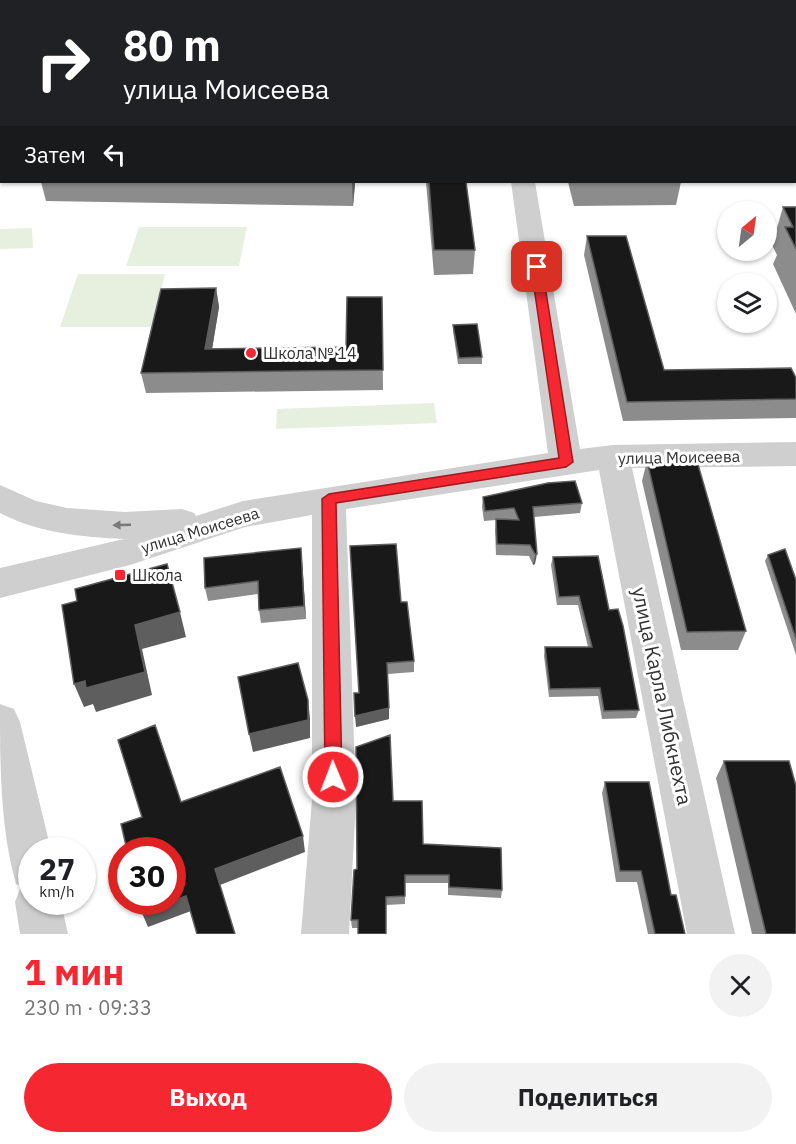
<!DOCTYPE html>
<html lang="ru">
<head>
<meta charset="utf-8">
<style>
	body { margin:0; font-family:"IBM Plex Sans",sans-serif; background:#f2f2f2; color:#202124; height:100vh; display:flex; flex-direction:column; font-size:22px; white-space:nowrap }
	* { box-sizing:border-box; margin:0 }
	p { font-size:20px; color:#757577 }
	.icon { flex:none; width:33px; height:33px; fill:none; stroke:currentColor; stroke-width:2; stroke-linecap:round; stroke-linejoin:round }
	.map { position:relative; height:934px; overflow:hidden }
	.panel { display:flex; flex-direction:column; background:#fff; flex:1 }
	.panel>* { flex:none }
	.hud { position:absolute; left:0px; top:0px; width:796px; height:183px; box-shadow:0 2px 4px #0004; background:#202124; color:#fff; overflow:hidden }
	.needle { width:39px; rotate:29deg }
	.buttons { position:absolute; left:717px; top:201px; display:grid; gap:12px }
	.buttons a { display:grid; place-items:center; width:60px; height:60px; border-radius:50%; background:#fff; box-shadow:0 2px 4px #0004; font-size:30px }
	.speed { position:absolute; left:18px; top:837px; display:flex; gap:12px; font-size:30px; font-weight:700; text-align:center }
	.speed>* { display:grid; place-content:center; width:78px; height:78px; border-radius:50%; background:#fff; box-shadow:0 2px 4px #0004; line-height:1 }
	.speed small { font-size:15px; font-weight:400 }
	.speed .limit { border:9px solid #d22; background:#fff; color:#111 }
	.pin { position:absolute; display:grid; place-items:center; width:51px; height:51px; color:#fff; margin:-26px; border-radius:12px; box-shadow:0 3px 9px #0006 }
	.me { position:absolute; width:66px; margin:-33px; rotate:359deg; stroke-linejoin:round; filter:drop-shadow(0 0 4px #0008) }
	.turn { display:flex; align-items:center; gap:21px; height:126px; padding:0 24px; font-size:27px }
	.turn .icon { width:78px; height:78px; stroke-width:2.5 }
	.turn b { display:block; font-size:42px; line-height:51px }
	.then { display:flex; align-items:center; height:57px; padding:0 24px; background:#0003; gap:12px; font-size:22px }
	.round { display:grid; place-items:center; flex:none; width:63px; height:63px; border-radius:32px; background:#f2f2f2 }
	.summary { display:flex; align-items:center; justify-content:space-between; height:102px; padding:0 24px }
	h1 { font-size:36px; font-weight:700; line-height:45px; color:#f52730 }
	.button { display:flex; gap:12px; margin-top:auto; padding:12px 24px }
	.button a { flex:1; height:69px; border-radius:36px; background:#f52730; color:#fff; font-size:24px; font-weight:700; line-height:69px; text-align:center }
	.button a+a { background:#f2f2f2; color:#202124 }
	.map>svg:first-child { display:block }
	.green { fill:#e7efdf }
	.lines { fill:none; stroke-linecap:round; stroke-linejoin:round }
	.minor { fill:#cfcfcf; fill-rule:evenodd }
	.wall { fill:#8c8c8c }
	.shaded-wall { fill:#5e5e5e }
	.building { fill:#191919; stroke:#5e5e5e; stroke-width:1.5 }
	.oneway { fill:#797979 }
	.route { fill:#f52730; stroke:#9f191f; stroke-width:1.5 }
	.poi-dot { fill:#f52730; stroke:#fff; stroke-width:2 }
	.labels { text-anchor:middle; stroke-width:6; stroke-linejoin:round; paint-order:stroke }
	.poi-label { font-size:16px; fill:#323232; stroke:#fff; text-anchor:start }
	.street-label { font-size:16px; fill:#323232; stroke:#fff }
	.near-street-label { font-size:20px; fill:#323232; stroke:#fff }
</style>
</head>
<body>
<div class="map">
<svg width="796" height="934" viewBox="0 0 796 934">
	<rect width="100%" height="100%" fill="#fff"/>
	<path class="green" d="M 139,227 L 247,227 L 239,266 L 126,266 Z
		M 32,228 L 33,248 L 0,249 L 0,229 Z
		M 78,274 L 165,274 L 152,327 L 60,327 Z
		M 434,403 L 437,423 L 276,429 L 277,409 Z"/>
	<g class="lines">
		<path class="minor" d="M 487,0 L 505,0 L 505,2 L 487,2 Z
			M 795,61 L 796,61 L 796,73 L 795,73 Z
			M 0,67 L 2,67 L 2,79 L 0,79 Z
			M 511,182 L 535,182 L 580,449 L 613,445 L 796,442 L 796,466 L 632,468 L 735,934 L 687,934 L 599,470 L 346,509 L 356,800 L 349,934 L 301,934 L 312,800 L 312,515 L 245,527 L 130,565 L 0,598 L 0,568 L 124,539 C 82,537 38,533 0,513 L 0,485 L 36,501 L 67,508 L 125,512 L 182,509 L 194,513 L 196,516 L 243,501 L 548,453 Z
			M 0,704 L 14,709 L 20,722 L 51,850 L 32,850 L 32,902 L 61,902 L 68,934 L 20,934 L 15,902 L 21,886 L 16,884 C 0,828 0,763 0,704 Z"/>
	</g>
	<path class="wall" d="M 790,0 L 796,0 L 796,38 L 795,36 L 795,2 L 789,2 Z
		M 795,93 L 796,93 L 796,129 L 795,127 Z
		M 41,182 L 355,182 L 355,186 L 353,206 L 46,201 Z
		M 426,182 L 466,182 L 475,250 L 473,274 L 434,275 Z
		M 568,182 L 681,182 L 676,205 L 574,206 Z
		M 783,207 L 796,207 L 796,314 L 773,264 L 777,255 L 772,245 Z
		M 587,236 L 664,370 L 796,378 L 796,418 L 623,421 L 584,255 Z
		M 216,288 L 219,307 L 212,349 L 346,347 L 382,297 L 383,390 L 146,393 L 141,373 Z
		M 453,325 L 482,357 L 482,364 L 458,364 L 453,331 Z
		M 647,461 L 746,631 L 738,650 L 681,650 L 642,481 Z
		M 483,497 L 582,503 L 580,513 L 534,517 L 535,564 L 533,565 L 529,556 L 496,555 L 495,530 L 496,520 L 484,521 L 482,507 Z
		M 768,555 L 796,580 L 796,655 L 765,561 Z
		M 553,557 L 609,610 L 639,710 L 636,718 L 602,719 L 598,696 L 549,697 L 544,656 L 545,647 L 588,647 L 578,605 L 557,605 L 551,565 Z
		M 302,561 L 306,619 L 261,623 L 259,610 L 258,594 L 208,601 L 205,588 Z
		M 401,602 L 414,661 L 414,672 L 388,674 L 389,719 L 356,727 L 359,693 Z
		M 724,761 L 796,934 L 752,934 L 716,778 Z
		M 605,782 L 685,934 L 648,934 L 637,882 L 616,882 L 602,793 Z
		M 393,801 L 423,844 L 502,890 L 501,898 L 448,895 L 448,883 L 405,883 L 405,904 L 386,905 L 358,928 L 352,928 L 351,920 L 357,869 Z"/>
	<path class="shaded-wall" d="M 0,89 L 2,95 L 2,121 L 0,121 Z
		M 352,182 L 355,182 L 353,206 Z
		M 216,288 L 219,307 L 209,368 L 205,349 Z
		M 301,548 L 302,561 L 306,619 L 304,606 Z
		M 535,554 L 537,554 L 535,564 L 533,565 Z
		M 180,612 L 186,637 L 142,649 L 152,695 L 96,712 L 93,704 L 84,707 L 74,684 L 135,625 Z
		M 308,700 L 310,718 L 310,738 L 253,752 L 249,734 Z
		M 389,708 L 389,719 L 356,727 L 355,716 Z
		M 303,836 L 305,852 L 220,885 L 215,869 Z
		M 186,896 L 191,911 L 148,927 L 142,913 Z"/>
	<path class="building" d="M 203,0 L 228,0 L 227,2 L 202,2 Z
		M 299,0 L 335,0 L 335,2 L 299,2 Z
		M 408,0 L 444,0 L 444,2 L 408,2 Z
		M 533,0 L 743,0 L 743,2 L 534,2 Z
		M 790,0 L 796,0 L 796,9 L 795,8 L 795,2 L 791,2 Z
		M 429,182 L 466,182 L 475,250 L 434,250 Z
		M 783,207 L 796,207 L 796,249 L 785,227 L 793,227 Z
		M 587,236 L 626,236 L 664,370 L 791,368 L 796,378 L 796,399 L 627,402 Z
		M 216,288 L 205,349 L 346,347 L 347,297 L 382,297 L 383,370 L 141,373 L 161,289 Z
		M 477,324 L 482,357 L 459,358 L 453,325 Z
		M 647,461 L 697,461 L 746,631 L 687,632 Z
		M 575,481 L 582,503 L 533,507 L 537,554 L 535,554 L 530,545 L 497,544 L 496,519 L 519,520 L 514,508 L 485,511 L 483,497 L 548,483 Z
		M 396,544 L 401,602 L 407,602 L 414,661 L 387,663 L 389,708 L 355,716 L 354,693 L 359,693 L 350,546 Z
		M 301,548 L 304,606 L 259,610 L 258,581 L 205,588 L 204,558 Z
		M 785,549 L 796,580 L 796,639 L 768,555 Z
		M 598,556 L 609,610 L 618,609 L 623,626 L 639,710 L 604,711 L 600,688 L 550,689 L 545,647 L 592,647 L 579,596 L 559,597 L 553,557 Z
		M 167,564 L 180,612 L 135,625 L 145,672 L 86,688 L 85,681 L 74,684 L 62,605 L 77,601 L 75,589 Z
		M 298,663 L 308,700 L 308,720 L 249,734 L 238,677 Z
		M 155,725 L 181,802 L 280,767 L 303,836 L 215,869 L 235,934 L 197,934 L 186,896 L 172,901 L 172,850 L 127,850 L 121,824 L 142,817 L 118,740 Z
		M 390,735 L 393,801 L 422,801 L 423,844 L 501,848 L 502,890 L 449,887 L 449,875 L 405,875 L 405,896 L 386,897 L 386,934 L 358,934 L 358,920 L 351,920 L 354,870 L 357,869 L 356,747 Z
		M 724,761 L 789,761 L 796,786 L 796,934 L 766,934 Z
		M 605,782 L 649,782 L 671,895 L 676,895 L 685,934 L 655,934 L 641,871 L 620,871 Z
		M 139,902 L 171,902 L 142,913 Z"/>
	<defs><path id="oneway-solid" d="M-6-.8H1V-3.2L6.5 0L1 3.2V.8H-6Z" transform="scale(1.5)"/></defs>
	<use class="oneway" href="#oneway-solid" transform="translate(122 525) rotate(178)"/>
	<path class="route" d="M 537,264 L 542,267 L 573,462 L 566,467 L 336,503 L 342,777 L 340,783 L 333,785 L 327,783 L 325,777 L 322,499 L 329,494 L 559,458 L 531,267 Z"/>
	<g class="poi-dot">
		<circle cx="251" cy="353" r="6"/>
		<rect x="114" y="569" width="12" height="12" rx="3"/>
	</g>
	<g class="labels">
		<g class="poi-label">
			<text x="263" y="359">Школа № 14</text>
			<text x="132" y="581">Школа</text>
		</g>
		<g class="street-label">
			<text transform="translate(679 457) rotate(-1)" y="6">улица Моисеева</text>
			<text transform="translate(200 530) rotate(-17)" y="6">улица Моисеева</text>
		</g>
		<g class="near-street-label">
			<text transform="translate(662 696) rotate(78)" y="7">улица Карла Либкнехта</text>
		</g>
	</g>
</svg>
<div class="buttons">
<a><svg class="needle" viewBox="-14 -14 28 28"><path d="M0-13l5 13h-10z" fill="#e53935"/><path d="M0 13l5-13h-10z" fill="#757577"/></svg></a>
<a><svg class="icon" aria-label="layers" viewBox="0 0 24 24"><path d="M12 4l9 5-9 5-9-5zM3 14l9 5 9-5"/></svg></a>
</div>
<div class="speed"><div>27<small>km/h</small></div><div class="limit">30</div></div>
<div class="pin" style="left:537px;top:267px;background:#d93025"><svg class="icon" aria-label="arrive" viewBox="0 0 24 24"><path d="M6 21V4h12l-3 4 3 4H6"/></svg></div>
<svg class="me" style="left:333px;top:777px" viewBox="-20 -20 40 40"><circle r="17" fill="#f52730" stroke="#fff" stroke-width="3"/><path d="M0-11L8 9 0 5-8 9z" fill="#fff"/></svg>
<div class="hud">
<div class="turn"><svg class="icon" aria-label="right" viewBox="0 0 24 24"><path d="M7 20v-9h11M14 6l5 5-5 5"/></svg><div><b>80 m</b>улица Моисеева</div></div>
<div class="then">Затем<svg class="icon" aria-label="left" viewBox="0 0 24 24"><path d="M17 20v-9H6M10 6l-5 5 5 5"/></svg></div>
</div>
</div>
<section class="panel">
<div class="summary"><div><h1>1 мин</h1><p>230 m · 09:33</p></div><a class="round"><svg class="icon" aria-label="close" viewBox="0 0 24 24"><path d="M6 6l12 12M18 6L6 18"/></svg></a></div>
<div class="button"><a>Выход</a><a>Поделиться</a></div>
</section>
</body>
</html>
